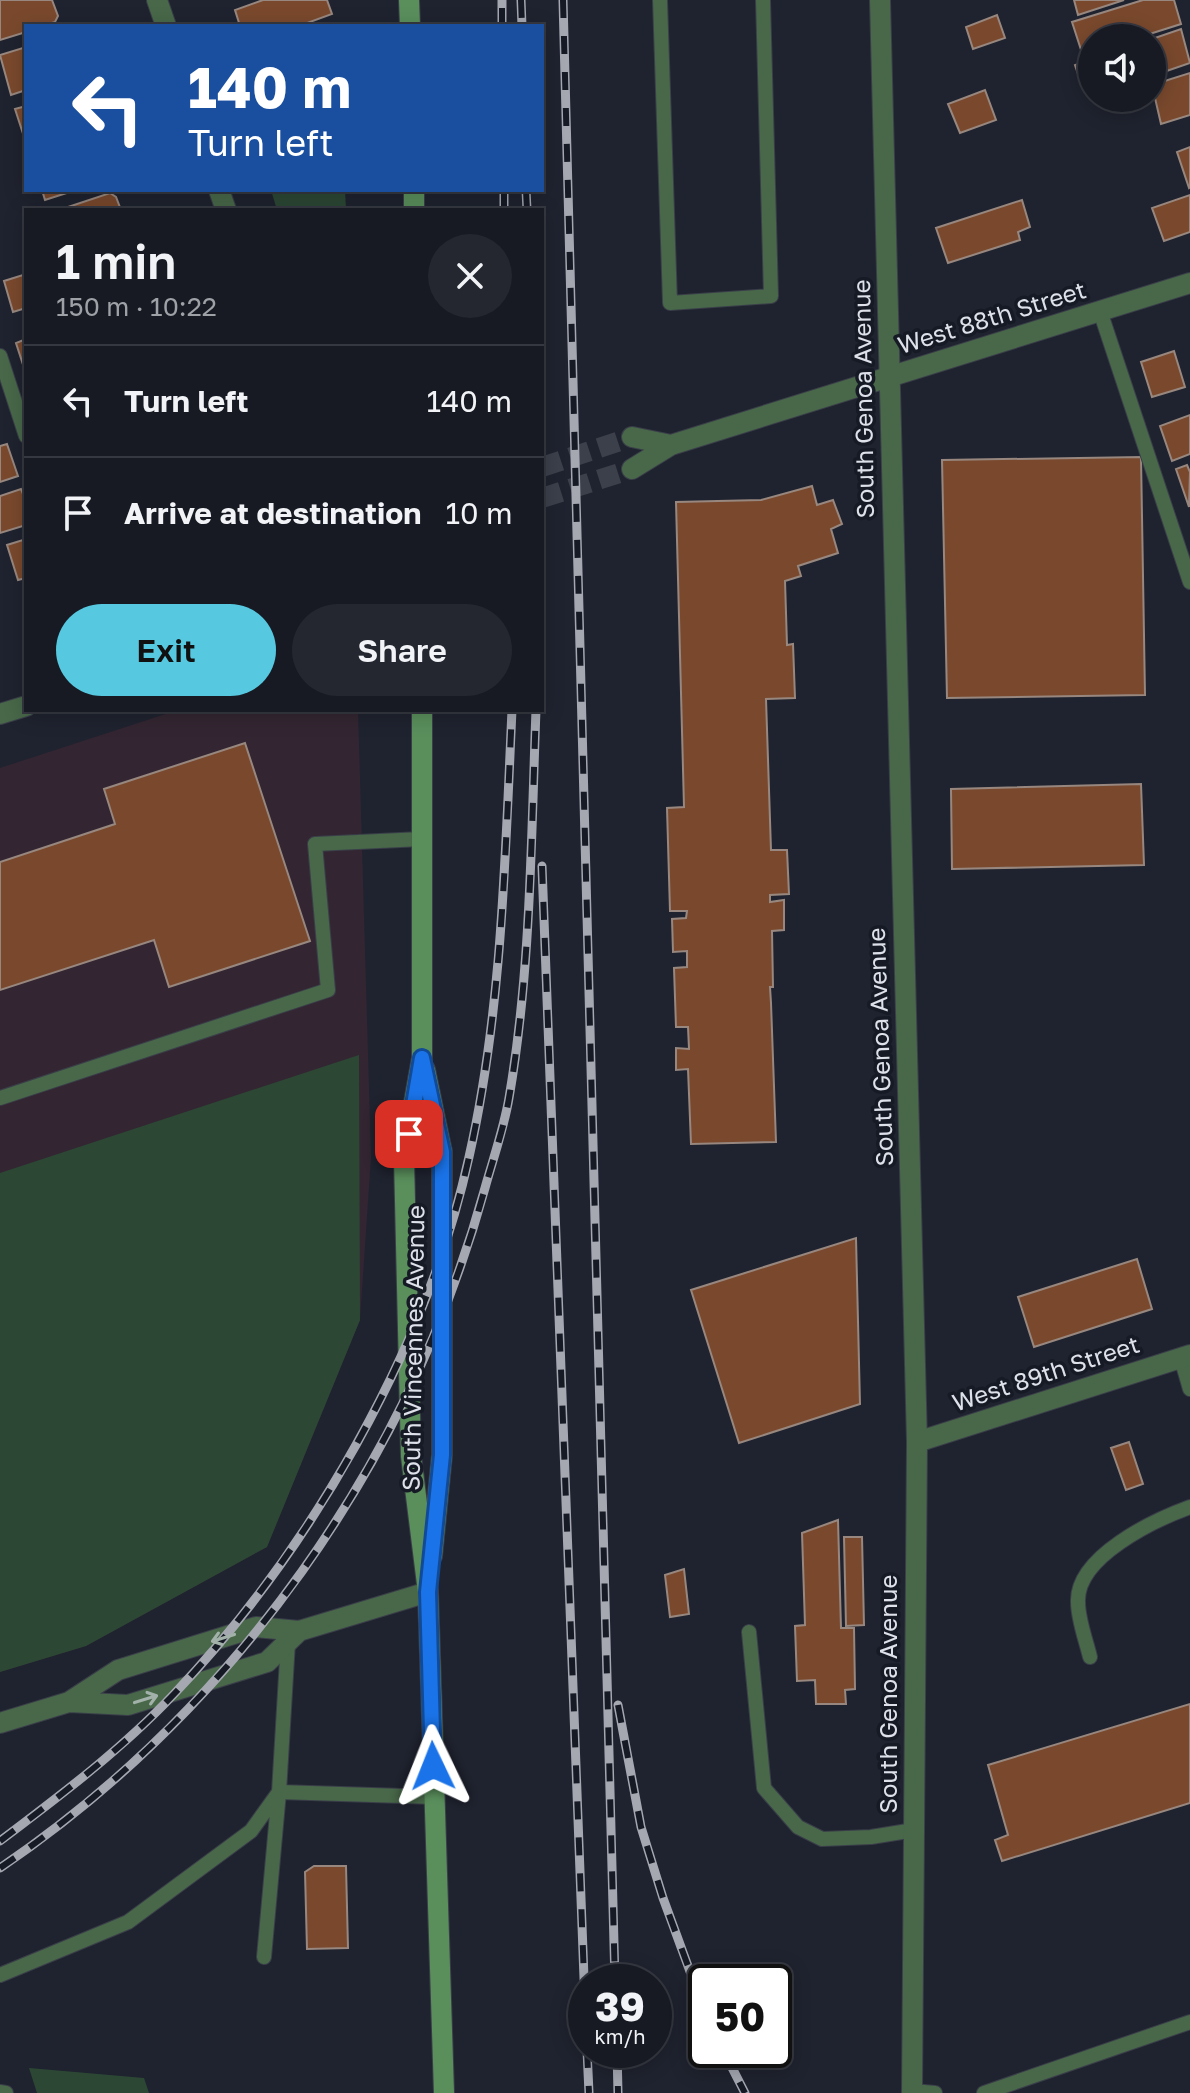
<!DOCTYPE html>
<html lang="en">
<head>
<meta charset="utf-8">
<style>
	body { margin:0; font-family:"Golos Text",sans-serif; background:#242730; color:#f1f3f6; height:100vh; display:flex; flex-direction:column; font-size:30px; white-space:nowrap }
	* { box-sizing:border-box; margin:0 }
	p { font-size:26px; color:#9ea1a6 }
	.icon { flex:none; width:44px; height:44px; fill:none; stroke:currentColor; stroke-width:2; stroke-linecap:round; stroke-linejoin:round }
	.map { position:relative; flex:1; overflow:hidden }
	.drawer { position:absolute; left:24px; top:208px; width:520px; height:504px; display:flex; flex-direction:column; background:#171a23; border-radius:0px; box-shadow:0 4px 20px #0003,0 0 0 2px #363841 }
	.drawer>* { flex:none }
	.banner { position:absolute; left:24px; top:24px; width:520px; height:168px; border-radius:0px; box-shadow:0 4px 20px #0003,0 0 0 2px #363841; background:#1a4fa0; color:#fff; overflow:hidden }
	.buttons { position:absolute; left:1078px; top:24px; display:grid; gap:16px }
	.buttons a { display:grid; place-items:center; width:88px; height:88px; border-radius:50%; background:#171a23; box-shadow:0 4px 20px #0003,0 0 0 2px #363841; font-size:40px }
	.speed { position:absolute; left:568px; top:1964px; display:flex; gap:16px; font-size:40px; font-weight:700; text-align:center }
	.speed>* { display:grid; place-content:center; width:104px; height:104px; border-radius:50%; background:#171a23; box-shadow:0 4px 20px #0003,0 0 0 2px #363841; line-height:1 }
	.speed small { font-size:20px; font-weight:400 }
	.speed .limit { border:4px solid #111; border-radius:12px; background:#fff; color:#111 }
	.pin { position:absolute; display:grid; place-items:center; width:68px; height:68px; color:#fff; margin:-34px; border-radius:16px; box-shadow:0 4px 12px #0006 }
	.me { position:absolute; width:88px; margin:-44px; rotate:358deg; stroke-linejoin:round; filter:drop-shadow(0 0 6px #0008) }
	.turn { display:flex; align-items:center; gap:28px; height:168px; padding:0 32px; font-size:36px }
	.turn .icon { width:104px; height:104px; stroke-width:2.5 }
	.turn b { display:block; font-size:56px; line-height:68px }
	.round { display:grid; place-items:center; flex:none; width:84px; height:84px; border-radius:42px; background:#242730 }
	.head { display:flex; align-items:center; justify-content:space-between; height:136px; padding:0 32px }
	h1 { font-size:48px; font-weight:600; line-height:60px }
	.primary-button { display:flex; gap:16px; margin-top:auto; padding:16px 32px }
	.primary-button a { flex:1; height:92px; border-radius:48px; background:#56c9e0; color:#111; font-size:32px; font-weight:600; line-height:92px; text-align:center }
	.primary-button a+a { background:#242730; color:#f1f3f6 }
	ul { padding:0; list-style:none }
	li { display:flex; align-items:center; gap:24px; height:112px; padding:0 32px; border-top:2px solid #363841 }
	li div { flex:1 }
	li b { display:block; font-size:30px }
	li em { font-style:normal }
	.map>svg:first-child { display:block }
	.education { fill:#332632 }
	.green { fill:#2c4835 }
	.building { fill:#7a492d; stroke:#97877f; stroke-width:2 }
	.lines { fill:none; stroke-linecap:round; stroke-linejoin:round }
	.minor-tunnel { stroke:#3c404b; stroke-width:20; stroke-dasharray:20 10; stroke-linecap:butt }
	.service-casing { stroke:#3a3e49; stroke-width:16 }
	.minor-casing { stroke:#3a3e49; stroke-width:22 }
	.secondary-casing { stroke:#3a3e49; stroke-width:22 }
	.service { stroke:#486849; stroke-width:14 }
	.minor { stroke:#486849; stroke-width:20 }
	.secondary { stroke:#5a8f5c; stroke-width:20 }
	.rail-casing { stroke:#a5a8b1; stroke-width:9 }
	.rail { stroke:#151a25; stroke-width:6; stroke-dasharray:18; stroke-linecap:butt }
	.oneway { stroke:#a2b1a9 }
	.route-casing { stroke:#114b97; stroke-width:20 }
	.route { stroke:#1a73e8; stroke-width:14 }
	.labels { text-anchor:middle; stroke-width:7; stroke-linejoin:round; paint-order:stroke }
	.street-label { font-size:24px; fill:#dee1e9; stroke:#151a25 }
</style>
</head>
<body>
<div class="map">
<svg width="1190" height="2093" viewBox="0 0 1190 2093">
	<rect width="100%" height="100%" fill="#1f232f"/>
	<path class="education" d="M 178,710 L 358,710 L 371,1157 L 360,1320 L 267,1547 L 86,1646 L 0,1672 L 0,768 Z"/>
	<path class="green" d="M 271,190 L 345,190 L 346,210 L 277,210 Z
		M 359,1055 L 360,1320 L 267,1547 L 86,1646 L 0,1672 L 0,1173 Z
		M 29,2068 L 144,2078 L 149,2093 L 37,2093 Z"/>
	<path class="building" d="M 0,0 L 52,0 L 58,16 L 55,22 L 43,26 L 26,26 L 26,32 L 0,40 Z
		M 263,0 L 327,0 L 332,14 L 299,26 L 240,26 L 235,10 Z
		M 1074,0 L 1124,0 L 1078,15 Z
		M 1143,0 L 1174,0 L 1181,24 L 1137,38 L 1092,38 L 1092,53 L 1083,56 L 1072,22 Z
		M 997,15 L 1005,38 L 973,49 L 966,27 Z
		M 1181,29 L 1190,63 L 1152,76 L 1152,39 Z
		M 26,47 L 26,90 L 11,95 L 0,55 Z
		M 1092,59 L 1092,78 L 1081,83 L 1075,65 Z
		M 1190,73 L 1190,115 L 1161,124 L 1152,85 Z
		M 985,90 L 996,120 L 960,133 L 948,104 Z
		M 26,106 L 26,143 L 15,109 Z
		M 1190,147 L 1190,187 L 1189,188 L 1177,152 Z
		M 42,190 L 76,190 L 45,200 Z
		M 110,193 L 116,197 L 121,210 L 59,210 Z
		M 1190,195 L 1190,232 L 1164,241 L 1152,208 Z
		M 1022,200 L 1030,227 L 1018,232 L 1020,240 L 948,263 L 936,228 Z
		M 26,274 L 26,308 L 13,312 L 4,281 Z
		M 26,339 L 26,374 L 16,343 Z
		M 1174,351 L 1185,387 L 1152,397 L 1141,362 Z
		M 1190,415 L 1190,454 L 1172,461 L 1160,426 Z
		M 7,444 L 18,476 L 0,482 L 0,446 Z
		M 1141,457 L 1145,695 L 947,698 L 942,460 Z
		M 1187,465 L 1190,472 L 1189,507 L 1176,469 Z
		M 812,486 L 817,505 L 833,500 L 842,524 L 831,529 L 838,553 L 798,566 L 801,576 L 785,581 L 787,645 L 793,644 L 795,698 L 766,699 L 771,850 L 787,850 L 789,894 L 770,895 L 770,902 L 784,900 L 784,930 L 772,931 L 773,987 L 770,987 L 771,1003 L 776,1142 L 691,1144 L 688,1069 L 676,1070 L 676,1048 L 689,1049 L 688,1027 L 676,1027 L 674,968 L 687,967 L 687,951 L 673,952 L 672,919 L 686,918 L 687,911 L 670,911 L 667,808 L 684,807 L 676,502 L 761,500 Z
		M 21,489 L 26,502 L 26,525 L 0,533 L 0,496 Z
		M 26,539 L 26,578 L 18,580 L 7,545 Z
		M 245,743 L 310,941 L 169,987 L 154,940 L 0,990 L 0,862 L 115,824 L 104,789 Z
		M 1141,784 L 1144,865 L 952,869 L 951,789 Z
		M 856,1238 L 860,1404 L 739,1443 L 691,1290 Z
		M 1137,1259 L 1152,1309 L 1034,1347 L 1018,1297 Z
		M 1129,1442 L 1143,1484 L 1126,1490 L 1111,1448 Z
		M 838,1520 L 841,1628 L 854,1628 L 855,1689 L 845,1690 L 846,1704 L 816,1704 L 815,1680 L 797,1681 L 795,1626 L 805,1625 L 802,1533 Z
		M 844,1537 L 862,1537 L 864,1625 L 846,1626 Z
		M 684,1569 L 689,1614 L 670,1617 L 665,1575 Z
		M 1190,1704 L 1190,1803 L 1002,1861 L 995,1840 L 1008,1835 L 988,1765 Z
		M 314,1866 L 346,1866 L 348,1948 L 307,1949 L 305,1872 Z"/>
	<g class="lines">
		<path class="minor-tunnel" d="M 542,467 L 632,437
			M 542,498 L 632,469"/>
		<g class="service-casing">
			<path id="service" d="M 660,0 L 670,303 L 771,296 L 763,0
				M 1100,311 L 1190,582
				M 0,356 L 26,436
				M 0,1098 L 328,990 L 315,844 L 422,839
				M 1181,1358 L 1190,1389
				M 749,1632 L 764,1788 L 798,1827 L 822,1839 L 871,1837 L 914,1830
				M 288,1642 L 279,1792 L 434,1797
				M 1090,1657 C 1086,1640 1078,1620 1078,1602 C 1076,1557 1154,1520 1190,1507
				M 0,1975 L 128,1922 L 251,1831 L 279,1792 L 264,1957
				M 912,2091 L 935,2093
				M 0,2092 L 6,2093
				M 984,2093 L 1190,2022"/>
		</g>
		<g class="minor-casing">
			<path id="minor" d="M 157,0 L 166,26
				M 880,0 L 917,1442 L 912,2093
				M 219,190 L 226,210
				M 632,437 L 671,445
				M 632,469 L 671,445 L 1190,283
				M 0,714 L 26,706
				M 917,1442 L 1190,1355
				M 69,1702 L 128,1705 L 267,1662 L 299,1631
				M 0,1723 L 69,1702 L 118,1670 L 256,1627 L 299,1631 L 428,1592"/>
		</g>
		<g class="secondary-casing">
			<path id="secondary" d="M 409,0 L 410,26
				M 414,190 L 414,210
				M 422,710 L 422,1058 L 404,1159 L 411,1456 L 428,1592 L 444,2093
				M 425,1070 L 442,1152 L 442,1455 L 432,1556"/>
		</g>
		<use href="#service" class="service"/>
		<use href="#minor" class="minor"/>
		<use href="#secondary" class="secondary"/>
		<g class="rail-casing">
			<path id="rail" d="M 521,0 L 522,26
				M 563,0 L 615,1982
				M 502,26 L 502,0
				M 504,190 L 504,210
				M 526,190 L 527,210
				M 542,866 L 586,2031
				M 618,1705 L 641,1827 L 663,1898 L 706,2015
				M 0,1841 C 61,1795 122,1749 174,1694 C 309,1552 427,1349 469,1157 C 502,1011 505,859 512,710
				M 0,1868 C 235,1708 409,1463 485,1188 C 493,1159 504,1128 509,1098 C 531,970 531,840 536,710
				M 587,2050 L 589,2093
				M 617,2050 L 618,2093
				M 723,2050 L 745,2093"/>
		</g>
		<use href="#rail" class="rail"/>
	</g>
	<defs><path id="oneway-shaft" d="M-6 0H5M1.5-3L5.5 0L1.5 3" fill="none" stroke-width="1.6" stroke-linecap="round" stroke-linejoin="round" transform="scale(2)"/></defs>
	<g class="oneway">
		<use href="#oneway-shaft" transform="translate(223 1638) rotate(163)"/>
		<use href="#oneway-shaft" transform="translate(146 1699) rotate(-17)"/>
	</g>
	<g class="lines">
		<g class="route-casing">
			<path id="route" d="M 409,1134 L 422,1058 L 442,1152 L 442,1455 L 428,1592 L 433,1766"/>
		</g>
		<use href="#route" class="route"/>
	</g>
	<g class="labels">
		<g class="street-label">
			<text transform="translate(992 318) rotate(-17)" y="8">West 88th Street</text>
			<text transform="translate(864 399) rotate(-91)" y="8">South Genoa Avenue</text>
			<text transform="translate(881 1047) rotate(-92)" y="8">South Genoa Avenue</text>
			<text transform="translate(414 1348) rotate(-89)" y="8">South Vincennes Avenue</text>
			<text transform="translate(1046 1374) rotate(-18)" y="8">West 89th Street</text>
			<text transform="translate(889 1694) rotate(-90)" y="8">South Genoa Avenue</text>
		</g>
	</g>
</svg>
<div class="buttons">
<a><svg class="icon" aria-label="sound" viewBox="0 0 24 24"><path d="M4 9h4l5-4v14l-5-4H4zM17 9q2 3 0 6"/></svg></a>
</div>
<div class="speed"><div>39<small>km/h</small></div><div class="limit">50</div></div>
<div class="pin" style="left:409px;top:1134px;background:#d93025"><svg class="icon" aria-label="arrive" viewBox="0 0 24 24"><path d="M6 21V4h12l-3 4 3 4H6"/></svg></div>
<svg class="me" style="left:433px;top:1766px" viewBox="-20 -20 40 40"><path d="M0-17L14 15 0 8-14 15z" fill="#1a73e8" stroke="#fff" stroke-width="4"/></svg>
<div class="banner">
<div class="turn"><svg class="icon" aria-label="left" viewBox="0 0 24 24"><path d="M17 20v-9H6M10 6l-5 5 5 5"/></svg><div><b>140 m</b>Turn left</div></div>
</div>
<section class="drawer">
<div class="head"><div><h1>1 min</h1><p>150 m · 10:22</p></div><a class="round"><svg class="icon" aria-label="close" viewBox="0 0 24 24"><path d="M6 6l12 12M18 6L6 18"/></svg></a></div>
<ul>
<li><svg class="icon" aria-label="left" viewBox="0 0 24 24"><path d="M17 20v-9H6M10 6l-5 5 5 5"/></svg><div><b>Turn left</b></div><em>140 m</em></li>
<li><svg class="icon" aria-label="arrive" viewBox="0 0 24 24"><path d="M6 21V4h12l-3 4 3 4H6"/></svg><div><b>Arrive at destination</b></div><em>10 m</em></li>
</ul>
<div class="primary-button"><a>Exit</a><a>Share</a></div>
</section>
</div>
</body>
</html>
